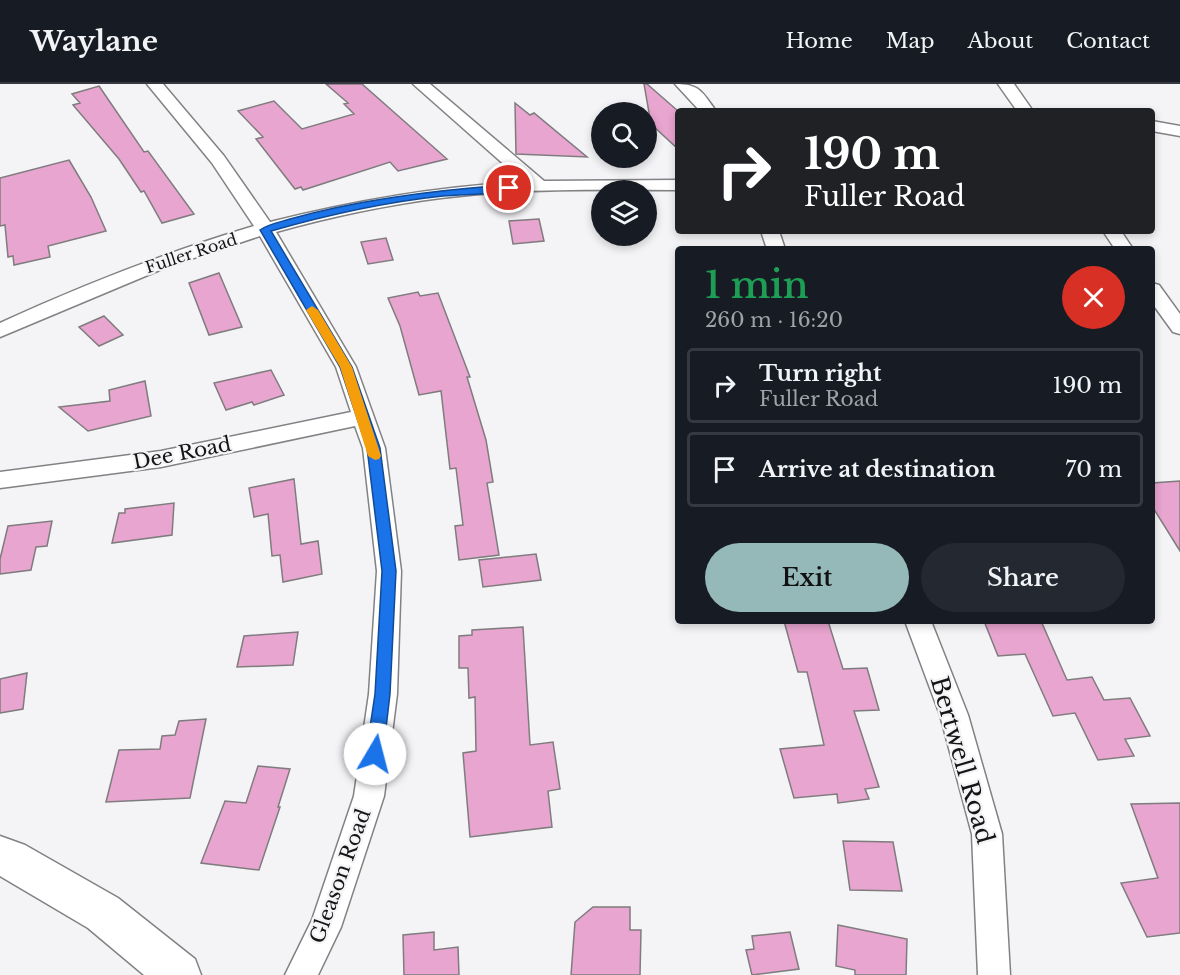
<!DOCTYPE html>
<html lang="en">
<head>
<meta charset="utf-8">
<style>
	body { margin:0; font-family:"Libre Baskerville",serif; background:#242831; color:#f1f3f6; height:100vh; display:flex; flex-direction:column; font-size:22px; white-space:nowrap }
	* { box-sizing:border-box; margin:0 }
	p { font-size:20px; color:#9ea1a6 }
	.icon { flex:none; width:33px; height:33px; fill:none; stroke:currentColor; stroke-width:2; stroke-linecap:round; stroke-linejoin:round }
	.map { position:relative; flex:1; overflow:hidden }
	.panel { position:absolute; left:675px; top:162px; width:480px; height:378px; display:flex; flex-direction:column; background:#171b24; border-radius:6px; box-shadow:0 3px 9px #0003 }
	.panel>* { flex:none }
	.guide { position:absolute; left:675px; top:24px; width:480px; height:126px; border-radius:6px; box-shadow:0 3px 9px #0003; background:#202124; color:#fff; overflow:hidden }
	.tools { position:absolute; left:591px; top:18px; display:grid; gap:12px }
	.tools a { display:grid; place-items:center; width:66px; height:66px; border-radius:50%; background:#171b24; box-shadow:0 3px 9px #0003; font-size:30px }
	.pin { position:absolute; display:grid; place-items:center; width:51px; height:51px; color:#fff; margin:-26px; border:3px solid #fff; border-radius:50%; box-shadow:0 2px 6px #0007 }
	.me { position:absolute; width:66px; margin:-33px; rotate:8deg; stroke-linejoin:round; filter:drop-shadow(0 0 4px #0008) }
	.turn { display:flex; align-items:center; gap:21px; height:126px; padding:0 30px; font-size:27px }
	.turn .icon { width:78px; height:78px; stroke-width:2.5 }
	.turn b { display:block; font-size:42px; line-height:51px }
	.round { display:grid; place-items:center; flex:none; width:63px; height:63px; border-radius:32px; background:#242831 }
	.overview { display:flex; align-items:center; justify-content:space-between; height:102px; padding:0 30px }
	h1 { font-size:36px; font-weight:600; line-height:45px; color:#1e9e55 }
	.button { display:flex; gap:12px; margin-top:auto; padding:12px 30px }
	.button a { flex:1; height:69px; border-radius:36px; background:#95b8b8; color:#111; font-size:24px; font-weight:600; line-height:69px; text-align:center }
	.button a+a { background:#242831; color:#f1f3f6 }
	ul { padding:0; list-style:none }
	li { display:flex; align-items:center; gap:18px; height:75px; margin:0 12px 9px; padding:0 18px; border:3px solid #363941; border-radius:6px }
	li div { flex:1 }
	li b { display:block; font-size:22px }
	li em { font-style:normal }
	header { display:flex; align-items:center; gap:36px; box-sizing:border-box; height:84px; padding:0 30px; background:#171b24; border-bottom:2px solid #363941 }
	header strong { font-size:28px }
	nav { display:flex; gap:33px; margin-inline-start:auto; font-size:21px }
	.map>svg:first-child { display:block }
	.building { fill:#e8a5cf; stroke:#7f7c7e; stroke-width:1.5 }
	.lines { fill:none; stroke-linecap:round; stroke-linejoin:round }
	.street-casing { stroke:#828284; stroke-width:3 }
	.secondary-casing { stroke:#828284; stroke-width:3 }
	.street { fill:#fff; fill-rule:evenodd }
	.secondary { fill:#fff; fill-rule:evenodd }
	.route { fill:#1a73e8; stroke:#114b97; stroke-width:1.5 }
	.slow { fill:#f59e0b }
	.labels { text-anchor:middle; stroke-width:4.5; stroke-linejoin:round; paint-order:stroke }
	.far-street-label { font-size:16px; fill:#161516; stroke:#f4f3f6 }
	.street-label { font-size:20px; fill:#161516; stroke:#f4f3f6 }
	.near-street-label { font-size:24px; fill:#161516; stroke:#f4f3f6 }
</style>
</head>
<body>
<header>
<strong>Waylane</strong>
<nav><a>Home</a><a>Map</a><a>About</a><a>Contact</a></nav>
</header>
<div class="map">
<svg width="1180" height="891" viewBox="0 0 1180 891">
	<rect width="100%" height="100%" fill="#f4f3f6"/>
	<path class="building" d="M 326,0 L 362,0 L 447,75 L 398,87 L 390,78 L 303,106 L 301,103 L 295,105 L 256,55 L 263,53 L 238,27 L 274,17 L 302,45 L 354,30 L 344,20 L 348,19 Z
		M 644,0 L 647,0 L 678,27 L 678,65 L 651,40 Z
		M 99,2 L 144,68 L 148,67 L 194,130 L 162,139 L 144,107 L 141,108 L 119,75 L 73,21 L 80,19 L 72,10 Z
		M 515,19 L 530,31 L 534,29 L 587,73 L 516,70 Z
		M 69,76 L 91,113 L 106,147 L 48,162 L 50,173 L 14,181 L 13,172 L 8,173 L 5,141 L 0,142 L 0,94 Z
		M 539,135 L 544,157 L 513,160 L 509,137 Z
		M 386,154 L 393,176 L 368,180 L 361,158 Z
		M 219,189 L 242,243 L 209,251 L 189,199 Z
		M 418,208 L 420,212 L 438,209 L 470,293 L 467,293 L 486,356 L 493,398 L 487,399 L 499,471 L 459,476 L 455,442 L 463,441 L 456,384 L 450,385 L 441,307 L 419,311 L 400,242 L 388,214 Z
		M 104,232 L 123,251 L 99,262 L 79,243 Z
		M 271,286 L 284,311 L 254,321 L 252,318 L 226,326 L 214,299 Z
		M 145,297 L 151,332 L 88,347 L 59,323 L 110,317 L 109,306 Z
		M 294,395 L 301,460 L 318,457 L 322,490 L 283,498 L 280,471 L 272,472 L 268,430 L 254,433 L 249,404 Z
		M 1180,397 L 1180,467 L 1152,422 L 1152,399 Z
		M 174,419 L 172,451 L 112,459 L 119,429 L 125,429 L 125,425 Z
		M 52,437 L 47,462 L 36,463 L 31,486 L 0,490 L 0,475 L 8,442 Z
		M 536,470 L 541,496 L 483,503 L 479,476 Z
		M 784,537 L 828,537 L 843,585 L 867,584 L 879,626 L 854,627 L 879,703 L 865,705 L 869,715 L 838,719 L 837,710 L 794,714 L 780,665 L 824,661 L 807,588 L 798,588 Z
		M 984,537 L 1041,537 L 1067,596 L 1092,593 L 1104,616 L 1130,614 L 1150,652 L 1125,655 L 1134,672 L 1098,676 L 1075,629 L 1053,632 L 1025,570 L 998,572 Z
		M 523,543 L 530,661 L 553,658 L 560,705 L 548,707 L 552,743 L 470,753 L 463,669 L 476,667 L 475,613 L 469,614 L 468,584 L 459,584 L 459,552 L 472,551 L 472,546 Z
		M 298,548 L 293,581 L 237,583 L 244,552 Z
		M 27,589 L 23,625 L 0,629 L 0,595 Z
		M 206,635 L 190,714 L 106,718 L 119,666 L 160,665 L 162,652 L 175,651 L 179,637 Z
		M 258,682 L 290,685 L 278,723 L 280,723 L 259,786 L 201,779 L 225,717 L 246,719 Z
		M 1180,719 L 1180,849 L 1147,853 L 1121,799 L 1158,794 L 1131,720 Z
		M 843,757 L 893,758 L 902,807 L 850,806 Z
		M 593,823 L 630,823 L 630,846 L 641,846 L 640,891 L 571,891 L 575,838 Z
		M 838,841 L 907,855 L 906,891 L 855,891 L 855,886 L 836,882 Z
		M 434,848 L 434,866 L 458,863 L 459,891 L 404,891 L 403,851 Z
		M 790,848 L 799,885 L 752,891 L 746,866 L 754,865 L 752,852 Z"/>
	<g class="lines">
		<g class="street-casing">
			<path id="street" d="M 147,0 L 163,0 L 224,72 L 270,138 C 354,117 438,102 524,98 L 413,0 L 430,0 L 544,97 L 678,96 L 678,106 C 599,106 520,104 441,114 C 385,121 330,133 276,148 L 356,283 L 385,364 L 401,487 L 397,610 L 384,712 L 341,843 L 318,891 L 285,891 L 312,836 L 354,712 L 369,610 L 377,487 L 363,364 L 355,342 L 161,383 L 0,404 L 0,388 L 161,367 L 351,328 L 336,283 L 260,152 L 167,183 L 0,253 L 0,239 C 83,201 167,168 254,142 L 212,79 Z
				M 675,0 C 700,0 702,8 716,27 L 700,27 Z
				M 998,0 L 1014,0 L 1033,27 L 1017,27 Z
				M 1152,37 L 1180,42 L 1180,52 L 1152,47 Z
				M 761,147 L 779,147 L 785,165 L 767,165 Z
				M 1103,147 L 1121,147 L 1133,165 L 1115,165 Z
				M 1152,199 L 1159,201 L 1180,230 L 1180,250 L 1173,248 L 1152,219 Z
				M 905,537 L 931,537 L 968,631 L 1002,750 L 1010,891 L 978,891 L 972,750 L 940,631 Z"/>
		</g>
		<g class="secondary-casing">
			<path id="secondary" d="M 0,752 L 25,761 L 118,814 L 195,875 L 201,891 L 144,891 L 88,844 L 0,792 Z"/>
		</g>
		<use href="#street" class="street"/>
		<use href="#secondary" class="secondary"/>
	</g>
	<path class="route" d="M 509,101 L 512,102 L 512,106 C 490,111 466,110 443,112 C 386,118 327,131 271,147 L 352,283 L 380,364 L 396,487 L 390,610 L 383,670 L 380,675 L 375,677 L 369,675 L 366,670 L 375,610 L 382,487 L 367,364 L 340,283 L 260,146 C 268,140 281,138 290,135 C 361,115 435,106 509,101 Z"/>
	<path class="slow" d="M 312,222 L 318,226 L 352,283 L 381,372 L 379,375 L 375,376 L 368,372 L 340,283 L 306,226 Z"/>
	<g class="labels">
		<g class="far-street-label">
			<text transform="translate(191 169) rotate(-18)" y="6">Fuller Road</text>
		</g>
		<g class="street-label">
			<text transform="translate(182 369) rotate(-11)" y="7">Dee Road</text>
			<text transform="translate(340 792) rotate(-70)" y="7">Gleason Road</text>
		</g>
		<g class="near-street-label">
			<text transform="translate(962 676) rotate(74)" y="8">Bertwell Road</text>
		</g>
	</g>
</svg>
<div class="tools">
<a><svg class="icon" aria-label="search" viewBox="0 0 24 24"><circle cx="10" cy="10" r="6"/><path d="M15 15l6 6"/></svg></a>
<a><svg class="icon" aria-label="layers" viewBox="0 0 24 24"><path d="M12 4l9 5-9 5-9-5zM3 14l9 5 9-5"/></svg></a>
</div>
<div class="pin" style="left:509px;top:104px;background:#d93025"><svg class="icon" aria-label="arrive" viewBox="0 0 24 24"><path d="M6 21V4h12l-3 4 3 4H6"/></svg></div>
<svg class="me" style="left:375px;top:670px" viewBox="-20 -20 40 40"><circle r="19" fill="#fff"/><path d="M0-13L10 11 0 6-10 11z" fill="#1a73e8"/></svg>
<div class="guide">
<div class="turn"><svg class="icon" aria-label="right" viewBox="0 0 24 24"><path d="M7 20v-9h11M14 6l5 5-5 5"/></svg><div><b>190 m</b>Fuller Road</div></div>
</div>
<section class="panel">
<div class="overview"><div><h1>1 min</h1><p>260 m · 16:20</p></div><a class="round" style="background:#d93025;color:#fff"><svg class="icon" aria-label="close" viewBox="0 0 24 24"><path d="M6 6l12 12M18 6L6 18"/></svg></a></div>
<ul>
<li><svg class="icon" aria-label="right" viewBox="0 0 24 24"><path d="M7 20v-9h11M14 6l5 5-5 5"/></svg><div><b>Turn right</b><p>Fuller Road</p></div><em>190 m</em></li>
<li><svg class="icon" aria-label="arrive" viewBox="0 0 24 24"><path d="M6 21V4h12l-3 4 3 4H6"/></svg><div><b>Arrive at destination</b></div><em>70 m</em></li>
</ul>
<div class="button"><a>Exit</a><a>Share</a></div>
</section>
</div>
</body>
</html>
